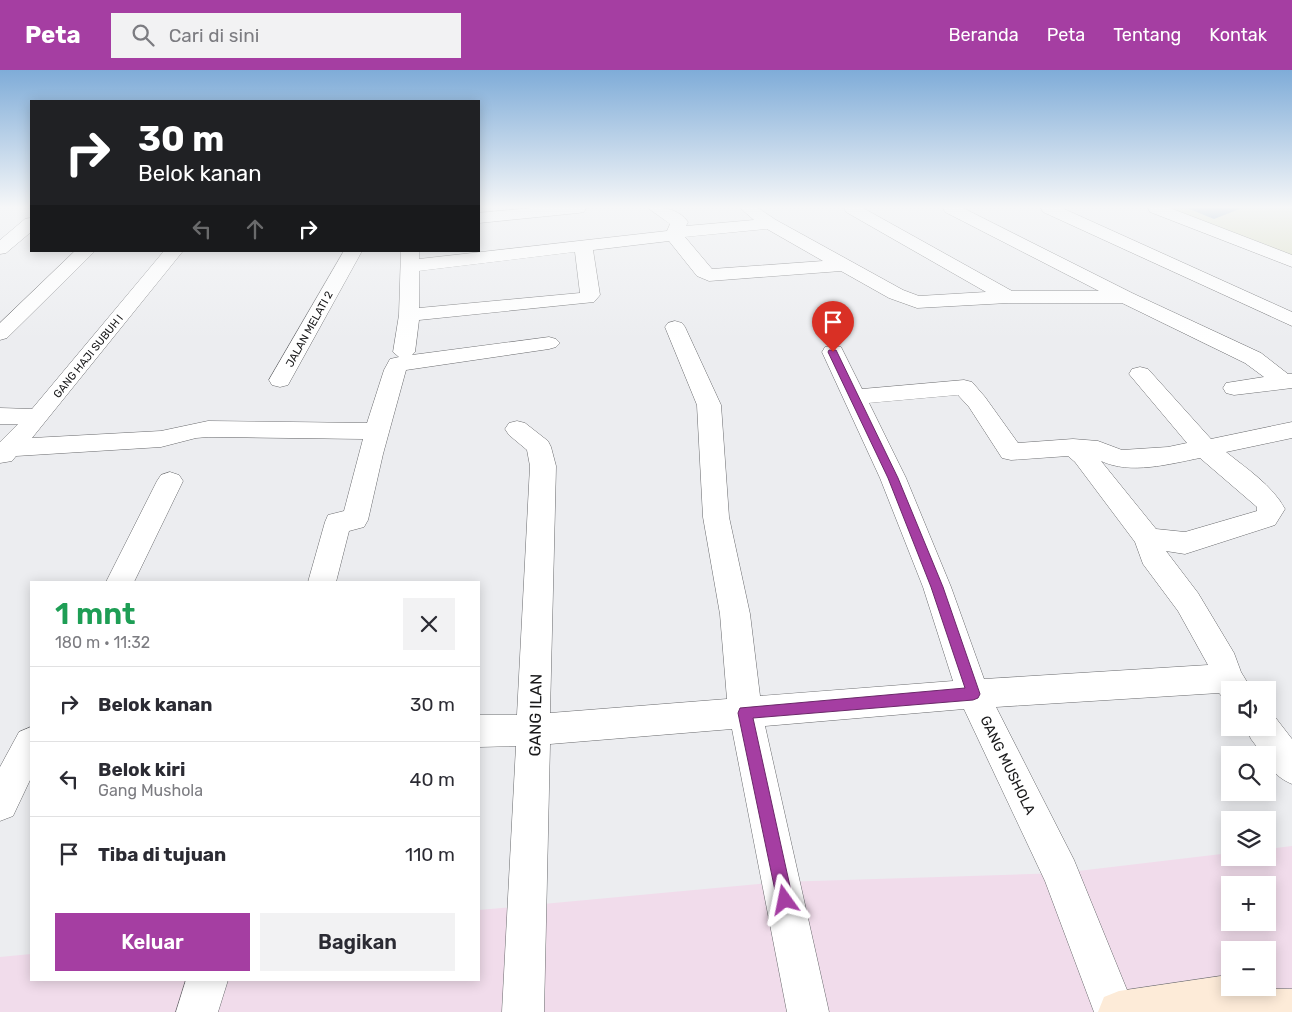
<!DOCTYPE html>
<html lang="id">
<head>
<meta charset="utf-8">
<style>
	body { margin:0; font-family:Rubik,sans-serif; background:#f2f2f3; color:#2b2b33; height:100vh; display:flex; flex-direction:column; font-size:19px; white-space:nowrap }
	* { box-sizing:border-box; margin:0 }
	p { font-size:16px; color:#7c7c81 }
	.icon { flex:none; width:28px; height:28px; fill:none; stroke:currentColor; stroke-width:2; stroke-linecap:round; stroke-linejoin:round }
	.map { position:relative; flex:1; overflow:hidden }
	.side { position:absolute; left:30px; top:511px; width:450px; height:400px; display:flex; flex-direction:column; background:#fff; border-radius:0px; box-shadow:0 2px 12px #0003 }
	.side>* { flex:none }
	.banner { position:absolute; left:30px; top:30px; width:450px; height:152px; border-radius:0px; box-shadow:0 2px 12px #0003; background:#202124; color:#fff; overflow:hidden }
	.tools { position:absolute; left:1221px; top:611px; display:grid; gap:10px }
	.tools a { display:grid; place-items:center; width:55px; height:55px; border-radius:0px; background:#fff; box-shadow:0 2px 12px #0003; font-size:25px }
	.pin { position:absolute; display:grid; place-items:center; width:42px; height:42px; color:#fff; margin:-51px -21px; border-radius:50% 50% 50% 0; rotate:-45deg; box-shadow:0 0 5px #0007 }
	.pin .icon { rotate:45deg }
	.me { position:absolute; width:55px; margin:-28px; rotate:348deg; stroke-linejoin:round; filter:drop-shadow(0 0 4px #0008) }
	.turn { display:flex; align-items:center; gap:18px; height:105px; padding:0 25px; font-size:22px }
	.turn .icon { width:65px; height:65px; stroke-width:2.5 }
	.turn b { display:block; font-size:35px; line-height:42px }
	.lanes { display:flex; align-items:center; height:48px; padding:0 25px; background:#0003; justify-content:center; gap:25px; direction:ltr }
	.lanes .off { opacity:.35 }
	.round { display:grid; place-items:center; flex:none; width:52px; height:52px; border-radius:0px; background:#f2f2f3 }
	.overview { display:flex; align-items:center; justify-content:space-between; height:85px; padding:0 25px }
	h1 { font-size:30px; font-weight:600; line-height:38px; color:#1e9e55 }
	.action { display:flex; gap:10px; margin-top:auto; padding:10px 25px }
	.action a { flex:1; height:58px; border-radius:0px; background:#a53ea2; color:#fff; font-size:20px; font-weight:600; line-height:58px; text-align:center }
	.action a+a { background:#f2f2f3; color:#2b2b33 }
	ul { padding:0; list-style:none }
	li { display:flex; align-items:center; gap:15px; height:75px; padding:0 25px; border-top:1px solid #e1e1e2 }
	li div { flex:1 }
	li b { display:block; font-size:19px }
	li em { font-style:normal }
	header { display:flex; align-items:center; gap:30px; box-sizing:border-box; height:70px; padding:0 25px; background:#a53ea2; color:#fff }
	header strong { font-size:24px }
	nav { display:flex; gap:28px; margin-inline-start:auto; font-size:18px }
	.search { width:350px; height:45px; background:#f2f2f3; display:flex; align-items:center; gap:12px; box-sizing:border-box; padding:0 18px; border-radius:0px; color:#7c7c81; font-size:19px }
	.map>svg:first-child { display:block }
	.commercial { fill:#f1dceb; fill-rule:evenodd }
	.green { fill:#dbdec3 }
	.water { fill:#83a1c0 }
	.lines { fill:none; stroke-linecap:round; stroke-linejoin:round }
	.street-casing { stroke:#696a6d; stroke-width:1 }
	.secondary-casing { stroke:#696a6d; stroke-width:1 }
	.street { fill:#fff; fill-rule:evenodd }
	.secondary { fill:#fdebd8; fill-rule:evenodd }
	.route { fill:#a53ea2; stroke:#6b2869 }
	.labels { text-anchor:middle; stroke-width:4.5; stroke-linejoin:round; paint-order:stroke }
	.far-street-label { font-size:11px; fill:#19191a; stroke:#fff }
	.street-label { font-size:14px; fill:#19191a; stroke:#fff }
	.near-street-label { font-size:16px; fill:#19191a; stroke:#fff }
</style>
</head>
<body>
<header>
<strong>Peta</strong>
<div class="search"><svg class="icon" aria-label="search" viewBox="0 0 24 24"><circle cx="10" cy="10" r="6"/><path d="M15 15l6 6"/></svg>Cari di sini</div>
<nav><a>Beranda</a><a>Peta</a><a>Tentang</a><a>Kontak</a></nav>
</header>
<div class="map">
<svg width="1292" height="942" viewBox="0 0 1292 942">
	<rect width="100%" height="100%" fill="#ecedf0"/>
	<path class="commercial" d="M 1292,776 L 1292,942 L 0,942 L 0,887 L 31,884 L 31,910 L 479,910 L 479,840 L 781,812 L 1061,803 L 1230,783 L 1230,788 L 1268,788 L 1268,779 ZM 1230,815 L 1268,815 L 1268,852 L 1230,852 ZM 1230,880 L 1268,880 L 1268,918 L 1230,918 Z"/>
	<path class="green" d="M 1155,138 L 1292,138 L 1292,194 Z"/>
	<path class="water" d="M 1187,138 L 1242,138 L 1214,149 Z"/>
	<g class="lines">
		<g class="street-casing">
			<path id="street" d="M 532,138 L 586,138 L 584,142 L 578,143 L 479,153 L 479,143 Z
				M 648,138 C 662,136 679,139 688,152 L 686,156 L 754,150 L 740,138 L 758,138 L 776,150 L 903,220 L 919,226 L 986,222 L 846,142 L 844,138 L 863,138 L 1012,221 L 1099,221 L 945,142 L 943,138 L 963,138 L 1132,223 L 1261,283 L 1288,304 L 1292,304 L 1292,318 L 1234,325 L 1226,323 L 1223,318 L 1226,313 L 1264,307 L 1245,293 L 1122,233 L 1008,233 L 917,238 L 889,228 L 841,201 L 709,211 L 697,206 L 669,171 L 593,180 L 600,225 L 594,232 L 419,250 L 415,282 L 412,285 L 549,267 L 556,269 L 560,273 L 556,277 L 549,279 L 406,300 L 383,384 L 368,450 L 364,457 L 349,461 L 336,512 L 308,512 L 325,452 L 328,445 L 344,441 L 363,369 L 208,367 L 196,368 L 161,377 L 16,386 L 12,391 L 0,393 L 0,372 L 18,354 L 0,354 L 0,338 L 32,339 L 164,181 L 183,181 L 32,368 L 161,361 L 208,351 L 367,353 L 384,300 L 390,289 L 399,287 L 393,282 L 399,245 L 401,181 L 419,181 L 419,189 L 667,161 L 670,154 ZM 767,159 L 823,191 L 712,199 L 685,167 ZM 575,182 L 580,223 L 419,238 L 419,201 Z
				M 1041,138 L 1062,138 L 1292,242 L 1292,256 L 1043,142 Z
				M 1148,138 L 1170,138 L 1292,185 L 1292,197 L 1150,142 Z
				M 31,148 L 31,162 L 6,183 L 0,184 L 0,170 L 25,149 Z
				M 75,181 L 95,181 L 7,268 L 0,270 L 0,253 Z
				M 344,181 L 362,181 L 288,315 L 280,317 L 272,315 L 269,310 Z
				M 675,251 L 682,253 L 685,257 L 721,335 L 729,447 L 750,544 L 760,626 L 953,611 L 923,517 L 880,408 L 822,282 L 825,277 L 833,276 L 841,277 L 862,319 L 964,310 L 972,312 L 985,327 L 1018,373 L 1073,369 L 1098,371 L 1122,380 L 1168,377 L 1187,373 L 1129,304 L 1132,299 L 1140,297 L 1148,299 L 1211,369 L 1292,352 L 1292,368 L 1226,382 C 1247,399 1272,415 1285,439 L 1275,455 L 1185,484 L 1166,481 L 1198,523 L 1234,583 L 1241,602 L 1252,620 L 1230,620 L 1230,632 L 1225,630 L 1219,623 L 996,637 L 1074,790 L 1136,942 L 1094,942 L 1045,811 L 964,639 L 765,656 L 829,942 L 787,942 L 732,659 L 550,674 L 544,942 L 502,942 L 516,676 L 479,677 L 479,645 L 517,645 L 530,396 L 527,380 L 509,365 L 505,359 L 509,353 L 517,351 L 525,353 L 548,371 L 551,377 L 556,396 L 550,643 L 727,629 L 720,544 L 703,447 L 697,335 L 665,257 L 668,253 ZM 958,325 L 969,337 L 1002,388 L 1011,390 L 1068,386 L 1075,392 L 1135,472 L 1143,494 L 1178,541 L 1208,595 L 984,609 L 951,517 L 906,408 L 869,333 ZM 1200,388 L 1257,437 L 1257,441 L 1185,462 L 1156,459 L 1101,391 C 1131,405 1169,394 1200,388 Z
				M 170,402 L 179,405 L 183,411 L 134,512 L 106,512 L 157,411 L 161,405 Z
				M 1268,644 L 1275,647 L 1292,669 L 1292,714 C 1280,709 1268,700 1268,685 L 1263,685 L 1251,669 L 1246,658 L 1268,658 Z
				M 31,657 L 31,708 L 13,746 L 0,751 L 0,697 L 19,662 Z
				M 186,910 L 228,910 L 218,942 L 176,942 Z"/>
		</g>
		<g class="secondary-casing">
			<path id="secondary" d="M 1221,906 L 1230,908 L 1230,918 L 1292,919 L 1292,942 L 1098,942 L 1104,927 L 1119,921 Z"/>
		</g>
		<use href="#street" class="street"/>
		<use href="#secondary" class="secondary"/>
	</g>
	<linearGradient id="sky" x2="0" y2="1"><stop stop-color="#7facd8"/><stop offset="0.51" stop-color="#f6f7f8"/><stop offset="1" stop-color="#f6f7f8" stop-opacity="0"/></linearGradient>
	<rect width="1292" height="269" fill="url(#sky)"/>
	<path class="route" d="M 829,280 L 836,280 L 837,282 L 898,408 L 943,517 L 980,624 L 978,628 L 973,630 L 753,648 L 793,830 L 791,836 L 785,838 L 779,836 L 777,830 L 738,643 L 740,638 L 965,618 L 931,517 L 888,408 L 828,282 Z"/>
	<g class="labels">
		<g class="far-street-label">
			<text transform="translate(309 259) rotate(-61)" y="4">JALAN MELATI 2</text>
			<text transform="translate(88 286) rotate(-51)" y="4">GANG HAJI SUBUH I</text>
		</g>
		<g class="street-label">
			<text transform="translate(1008 695) rotate(64)" y="5">GANG MUSHOLA</text>
		</g>
		<g class="near-street-label">
			<text transform="translate(535 645) rotate(-89)" y="6">GANG ILAN</text>
		</g>
	</g>
</svg>
<div class="tools">
<a><svg class="icon" aria-label="sound" viewBox="0 0 24 24"><path d="M4 9h4l5-4v14l-5-4H4zM17 9q2 3 0 6"/></svg></a>
<a><svg class="icon" aria-label="search" viewBox="0 0 24 24"><circle cx="10" cy="10" r="6"/><path d="M15 15l6 6"/></svg></a>
<a><svg class="icon" aria-label="layers" viewBox="0 0 24 24"><path d="M12 4l9 5-9 5-9-5zM3 14l9 5 9-5"/></svg></a>
<a>+</a>
<a>−</a>
</div>
<div class="pin" style="left:833px;top:282px;background:#d93025"><svg class="icon" aria-label="arrive" viewBox="0 0 24 24"><path d="M6 21V4h12l-3 4 3 4H6"/></svg></div>
<svg class="me" style="left:785px;top:830px" viewBox="-20 -20 40 40"><path d="M0-17L14 15 0 8-14 15z" fill="#a53ea2" stroke="#fff" stroke-width="4"/></svg>
<div class="banner">
<div class="turn"><svg class="icon" aria-label="right" viewBox="0 0 24 24"><path d="M7 20v-9h11M14 6l5 5-5 5"/></svg><div><b>30 m</b>Belok kanan</div></div>
<div class="lanes"><svg class="icon off" aria-label="left" viewBox="0 0 24 24"><path d="M17 20v-9H6M10 6l-5 5 5 5"/></svg><svg class="icon off" aria-label="ahead" viewBox="0 0 24 24"><path d="M12 20V5M6 11l6-6 6 6"/></svg><svg class="icon" aria-label="right" viewBox="0 0 24 24"><path d="M7 20v-9h11M14 6l5 5-5 5"/></svg></div>
</div>
<section class="side">
<div class="overview"><div><h1>1 mnt</h1><p>180 m · 11:32</p></div><a class="round"><svg class="icon" aria-label="close" viewBox="0 0 24 24"><path d="M6 6l12 12M18 6L6 18"/></svg></a></div>
<ul>
<li><svg class="icon" aria-label="right" viewBox="0 0 24 24"><path d="M7 20v-9h11M14 6l5 5-5 5"/></svg><div><b>Belok kanan</b></div><em>30 m</em></li>
<li><svg class="icon" aria-label="left" viewBox="0 0 24 24"><path d="M17 20v-9H6M10 6l-5 5 5 5"/></svg><div><b>Belok kiri</b><p>Gang Mushola</p></div><em>40 m</em></li>
<li><svg class="icon" aria-label="arrive" viewBox="0 0 24 24"><path d="M6 21V4h12l-3 4 3 4H6"/></svg><div><b>Tiba di tujuan</b></div><em>110 m</em></li>
</ul>
<div class="action"><a>Keluar</a><a>Bagikan</a></div>
</section>
</div>
</body>
</html>
